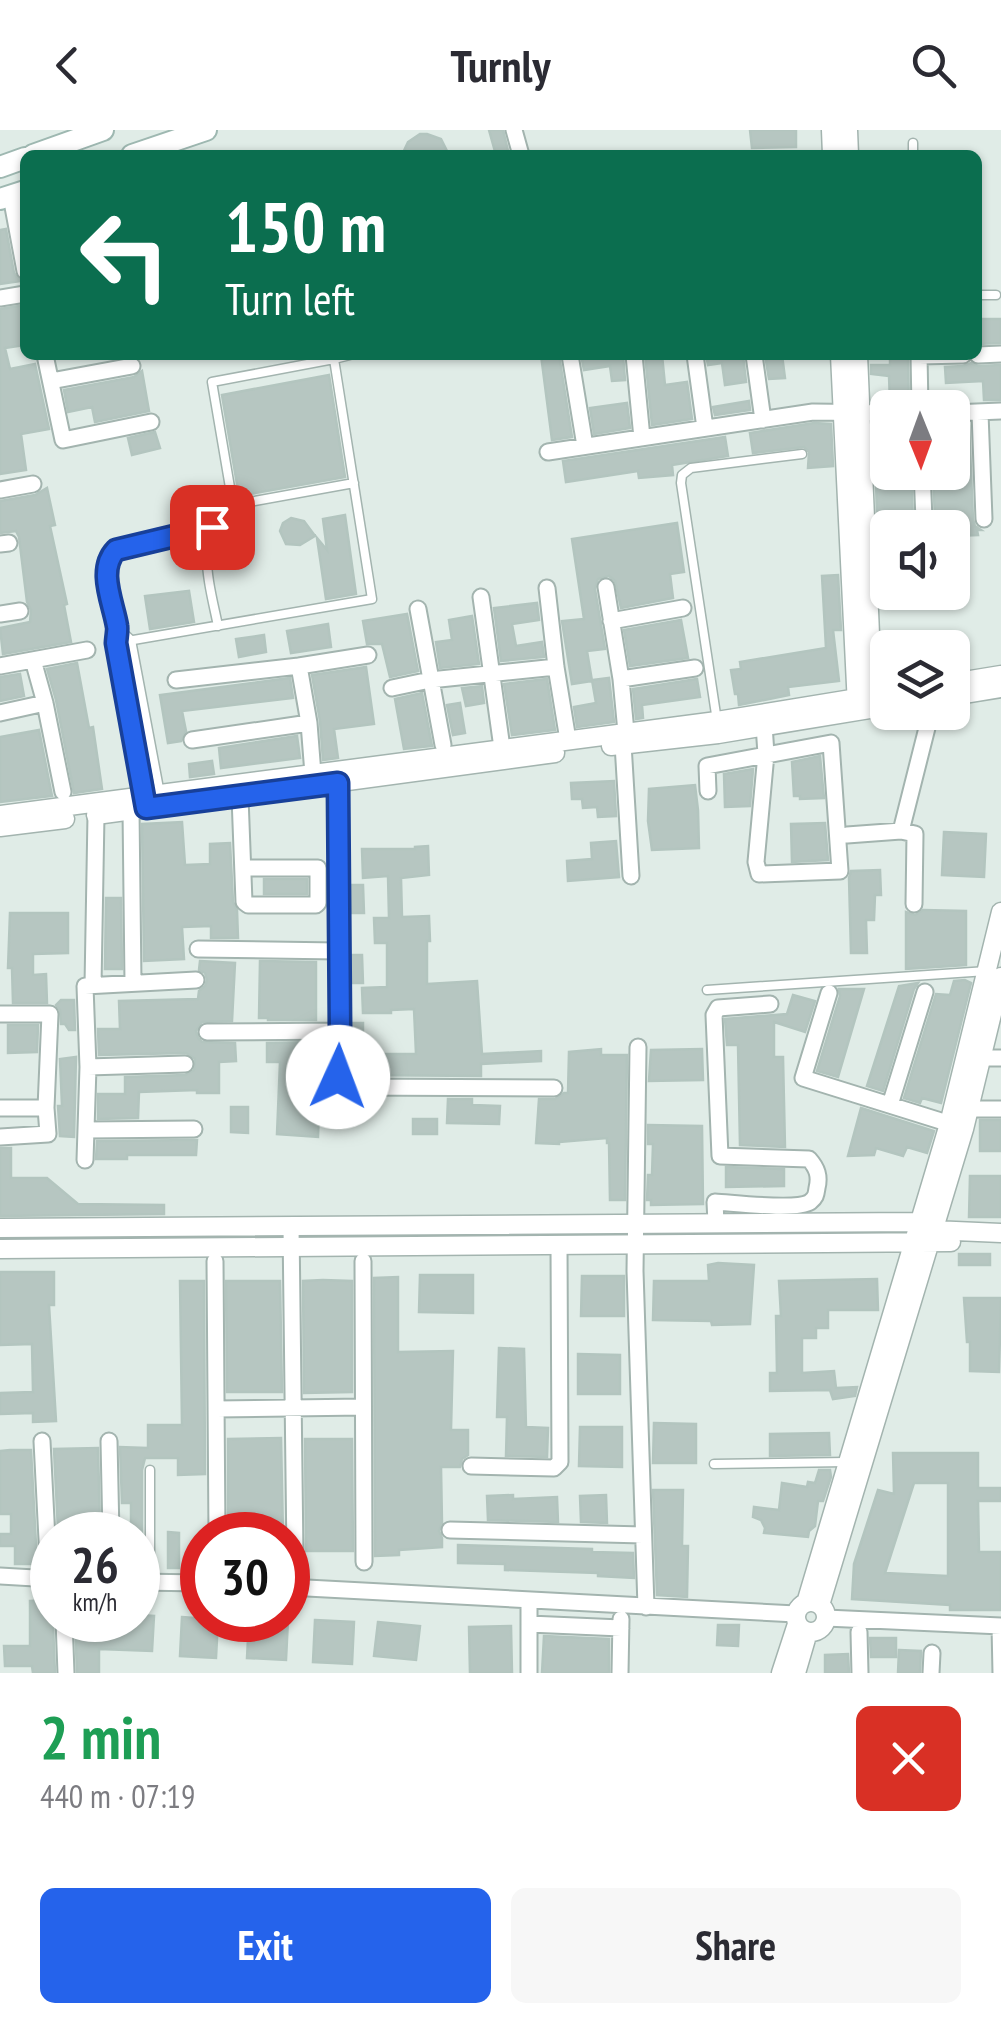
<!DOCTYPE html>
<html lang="en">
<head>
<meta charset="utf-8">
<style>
	body { margin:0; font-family:"PT Sans Narrow",sans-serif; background:#f7f7f7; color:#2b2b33; height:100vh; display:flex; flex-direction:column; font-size:38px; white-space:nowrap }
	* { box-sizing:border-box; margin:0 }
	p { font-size:32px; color:#7c7c81 }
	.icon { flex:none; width:55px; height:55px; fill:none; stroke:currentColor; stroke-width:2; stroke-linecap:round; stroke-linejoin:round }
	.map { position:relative; height:1543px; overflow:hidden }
	.panel { display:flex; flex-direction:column; background:#fff; flex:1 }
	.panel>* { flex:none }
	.guide { position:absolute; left:20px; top:20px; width:962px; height:210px; border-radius:15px; box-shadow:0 2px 8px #0004; background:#0b6e4f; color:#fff; overflow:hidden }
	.needle { width:65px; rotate:179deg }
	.fabs { position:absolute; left:870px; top:260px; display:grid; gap:20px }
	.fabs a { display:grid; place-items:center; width:100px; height:100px; border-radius:15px; background:#fff; box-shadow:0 2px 8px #0004; font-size:50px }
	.speed { position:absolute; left:30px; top:1382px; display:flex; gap:20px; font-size:50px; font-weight:700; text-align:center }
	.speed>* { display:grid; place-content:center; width:130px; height:130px; border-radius:50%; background:#fff; box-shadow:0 2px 8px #0004; line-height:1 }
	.speed small { font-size:25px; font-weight:400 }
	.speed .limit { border:15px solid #d22; background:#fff; color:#111 }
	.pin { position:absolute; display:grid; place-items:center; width:85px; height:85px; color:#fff; margin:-42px; border-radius:20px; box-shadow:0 5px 15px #0006 }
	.me { position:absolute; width:110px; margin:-55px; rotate:2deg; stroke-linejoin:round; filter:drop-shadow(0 0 8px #0008) }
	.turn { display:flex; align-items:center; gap:35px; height:210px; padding:0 40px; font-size:45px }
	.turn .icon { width:130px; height:130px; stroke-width:2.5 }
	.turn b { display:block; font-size:70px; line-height:85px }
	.round { display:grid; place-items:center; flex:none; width:105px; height:105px; border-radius:15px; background:#f7f7f7 }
	.overview { display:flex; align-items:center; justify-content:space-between; height:170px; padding:0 40px }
	h1 { font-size:60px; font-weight:800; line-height:75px; color:#1e9e55 }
	.action { display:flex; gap:20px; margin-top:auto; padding:20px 40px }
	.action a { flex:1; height:115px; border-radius:15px; background:#2563eb; color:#fff; font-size:40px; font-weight:800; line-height:115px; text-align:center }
	.action a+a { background:#f7f7f7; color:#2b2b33 }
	header { display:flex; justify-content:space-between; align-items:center; height:130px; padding:0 40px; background:#fff; font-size:45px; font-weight:800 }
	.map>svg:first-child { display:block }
	.building { fill:#b6c6c1; stroke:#b3c5bf; stroke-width:2.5; fill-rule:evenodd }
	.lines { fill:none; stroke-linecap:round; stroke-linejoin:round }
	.service-casing { stroke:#a3b4af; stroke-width:11 }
	.minor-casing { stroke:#a3b4af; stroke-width:19 }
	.tertiary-casing { stroke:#a3b4af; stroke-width:21 }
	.secondary-casing { stroke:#9eb8b1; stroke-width:24 }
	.service { stroke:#fff; stroke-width:8 }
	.minor { stroke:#fff; stroke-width:15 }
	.tertiary { stroke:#fff; stroke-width:18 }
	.secondary { stroke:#fff; stroke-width:20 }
	.route-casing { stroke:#184099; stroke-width:25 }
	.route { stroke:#2563eb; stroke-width:18 }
</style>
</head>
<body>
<header><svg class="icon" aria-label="back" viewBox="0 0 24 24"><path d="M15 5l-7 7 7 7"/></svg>Turnly<svg class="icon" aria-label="search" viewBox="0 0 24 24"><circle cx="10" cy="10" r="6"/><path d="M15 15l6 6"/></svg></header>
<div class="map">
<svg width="1001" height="1543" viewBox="0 0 1001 1543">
	<rect width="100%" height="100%" fill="#e0ece7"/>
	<path class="building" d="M 489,0 L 503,0 L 509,25 L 496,25 Z
		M 750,0 L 796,0 L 796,17 L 752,18 Z
		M 420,4 L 427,4 L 441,9 L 449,25 L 402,25 L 408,12 Z
		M 6,99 L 14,143 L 20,151 L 0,154 L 0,100 Z
		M 25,175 L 25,215 L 5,218 L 10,239 L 35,234 L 49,299 L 21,304 L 26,340 L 0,344 L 0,179 Z
		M 978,189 L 1001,189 L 1001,213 L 978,214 Z
		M 541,225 L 559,225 L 572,307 L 552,310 Z
		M 581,225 L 623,225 L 625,250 L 612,251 L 610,236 L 584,240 Z
		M 645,225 L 662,225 L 665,255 L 687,252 L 692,289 L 652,295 Z
		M 706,225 L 743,225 L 746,252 L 725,255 L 722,233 L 708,235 Z
		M 765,225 L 782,225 L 785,248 L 769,249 Z
		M 890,225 L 908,225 L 909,277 L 898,278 L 890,272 L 889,246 L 871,244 L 871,235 L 890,235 Z
		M 971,233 L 978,236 L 1001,235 L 1001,270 L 984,270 L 983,251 L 946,253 L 945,237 L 963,236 Z
		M 142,241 L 149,281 L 95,292 L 92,277 L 68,282 L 64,260 L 134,247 Z
		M 329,245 L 345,347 L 239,366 L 222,265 Z
		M 749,271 L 750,280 L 715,285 L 713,277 Z
		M 627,273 L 630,298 L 594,304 L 590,278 Z
		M 814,293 L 831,294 L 833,336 L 808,338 L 809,322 L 804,317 L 753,323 L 750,303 Z
		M 969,296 L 973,389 L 975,396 L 981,400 L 977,400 L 978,405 L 955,406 L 955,398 L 931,398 L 935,389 L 933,342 L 953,342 L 952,297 Z
		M 155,302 L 160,318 L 132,325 L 128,308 Z
		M 725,307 L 728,326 L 672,335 L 673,345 L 639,348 L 638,341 L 566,352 L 563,331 Z
		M 875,320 L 888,320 L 888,343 L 911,343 L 913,388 L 896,389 L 896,385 L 877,386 Z
		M 47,358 L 55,395 L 50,396 L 67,474 L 64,475 L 71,512 L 3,524 L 0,498 L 30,492 L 31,480 L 27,472 L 19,407 L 16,401 L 0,403 L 0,371 L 35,365 Z
		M 345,385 L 356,464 L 326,469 L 317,408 L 327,420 L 323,389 Z
		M 291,388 L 304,391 L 315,406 L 300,415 L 286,414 L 280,401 L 283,393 Z
		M 677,393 L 684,442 L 670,444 L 673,468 L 621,478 L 615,451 L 609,446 L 598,449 L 595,459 L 605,519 L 587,521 L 592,551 L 572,554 L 562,491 L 584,489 L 572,409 Z
		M 838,445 L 841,500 L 833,500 L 839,551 L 788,557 L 789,565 L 739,575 L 738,564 L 735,564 L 731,540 L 741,539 L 740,532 L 826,518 L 822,446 Z
		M 189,461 L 194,492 L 150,499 L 145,466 Z
		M 537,473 L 539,490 L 512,494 L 516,516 L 542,512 L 544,527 L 501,531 L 494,478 Z
		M 407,484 L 418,541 L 390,547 L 382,514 L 367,514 L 363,491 Z
		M 472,486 L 479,534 L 440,538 L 436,512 L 452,510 L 449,490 Z
		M 681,490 L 688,528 L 630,536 L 624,500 Z
		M 328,494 L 331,517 L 291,523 L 287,501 Z
		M 264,505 L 266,522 L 239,527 L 236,509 Z
		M 77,533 L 89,598 L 93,597 L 102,659 L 74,663 L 56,570 L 47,539 Z
		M 366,537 L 374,594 L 334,599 L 338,628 L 323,630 L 320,591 L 312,545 Z
		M 20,544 L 24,566 L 0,571 L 0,547 Z
		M 290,548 L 293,568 L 182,581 L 186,601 L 181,611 L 168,613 L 160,565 Z
		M 609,548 L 614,592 L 577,597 L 574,577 L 596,573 L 592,550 Z
		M 547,549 L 555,600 L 512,605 L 504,554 Z
		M 697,549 L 700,567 L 642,575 L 643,588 L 636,589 L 633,559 Z
		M 482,556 L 484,573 L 466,576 L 462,558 Z
		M 422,563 L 432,616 L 404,619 L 395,569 Z
		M 460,573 L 465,603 L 453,605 L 447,575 Z
		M 39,600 L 52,666 L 0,672 L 0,607 Z
		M 297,606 L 300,628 L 221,638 L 219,618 Z
		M 820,626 L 824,668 L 800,669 L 800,666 L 794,666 L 792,632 Z
		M 212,631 L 214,644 L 190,647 L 189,634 Z
		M 753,639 L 750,676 L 725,677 L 724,644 Z
		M 614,651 L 616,686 L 598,687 L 597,677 L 583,678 L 582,669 L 572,669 L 571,653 Z
		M 695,655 L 698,680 L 699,718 L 652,720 L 648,691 L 649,659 Z
		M 182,692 L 185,735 L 210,734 L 210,714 L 230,713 L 233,772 L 237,780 L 238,808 L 211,808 L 211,796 L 182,797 L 184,829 L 144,831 L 142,694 Z
		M 825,693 L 828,730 L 792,732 L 791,694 Z
		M 944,702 L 986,704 L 984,747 L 942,745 Z
		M 616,711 L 619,747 L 568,751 L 567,731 L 592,729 L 591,713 Z
		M 428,716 L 429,745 L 401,748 L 402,787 L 429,786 L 430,811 L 427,811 L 427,854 L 477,851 L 482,924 L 541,921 L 541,931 L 481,934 L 481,946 L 353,945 L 351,893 L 363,893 L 363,924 L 416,924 L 414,879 L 391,880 L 391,883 L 363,883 L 362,858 L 387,857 L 387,813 L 375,813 L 374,788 L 389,788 L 388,746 L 363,748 L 362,719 L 415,719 L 415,717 Z
		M 880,740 L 881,765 L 875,765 L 874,790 L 866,790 L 867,823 L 851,823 L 849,748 L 851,741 Z
		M 264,749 L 307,749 L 307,764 L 264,764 Z
		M 350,755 L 363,755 L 364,783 L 351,783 Z
		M 106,768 L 121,768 L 122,839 L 105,839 Z
		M 923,780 L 966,781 L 966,835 L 906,839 L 906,782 L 915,785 Z
		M 10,783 L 68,783 L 68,823 L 33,824 L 33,845 L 46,844 L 47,873 L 13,873 L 12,838 L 8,838 Z
		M 351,825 L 362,825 L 363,853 L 351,853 Z
		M 200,831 L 235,833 L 232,891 L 202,892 L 196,901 L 198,908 L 202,912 L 235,913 L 236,931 L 219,932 L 219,963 L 197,963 L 197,960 L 139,962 L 138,988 L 98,989 L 98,964 L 125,964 L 125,947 L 185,945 L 194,940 L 195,929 L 186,923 L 99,925 L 98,899 L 120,899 L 119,871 L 198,869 L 199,861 L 205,856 L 207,850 L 205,843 L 199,840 Z
		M 260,831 L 316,832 L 316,890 L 268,890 L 268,888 L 259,888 Z
		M 965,850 L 971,853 L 941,973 L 922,968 L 920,973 L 904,968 L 936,864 L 950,865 L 954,851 Z
		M 918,853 L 914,859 L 883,961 L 867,956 L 899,856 Z
		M 839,859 L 864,859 L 838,947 L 817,941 L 840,866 Z
		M 793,865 L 815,871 L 805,902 L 774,892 L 774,927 L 783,927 L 785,1017 L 740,1015 L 738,915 L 727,915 L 725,889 L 787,884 Z
		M 61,870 L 74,870 L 75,900 L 69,900 L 65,894 L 61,894 L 60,880 L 56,875 Z
		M 8,895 L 38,895 L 37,922 L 8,923 Z
		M 316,912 L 314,978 L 319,978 L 318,1007 L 277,1004 L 280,932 L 267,932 L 267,913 Z
		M 601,919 L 601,925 L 627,925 L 625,1070 L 610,1070 L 609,1013 L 607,1013 L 607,1008 L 559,1012 L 559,1014 L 536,1013 L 539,969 L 555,969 L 564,963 L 568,963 L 569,922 Z
		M 702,919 L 703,950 L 649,951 L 651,920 Z
		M 76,927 L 74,1007 L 60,1006 L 58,976 L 62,976 L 60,929 Z
		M 448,969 L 472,969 L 472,975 L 500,976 L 499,994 L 447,993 Z
		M 231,977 L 248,977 L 248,1003 L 231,1002 Z
		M 861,978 L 934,1001 L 927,1023 L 907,1017 L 903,1026 L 876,1018 L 874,1025 L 848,1026 Z
		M 413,989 L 437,989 L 437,1004 L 413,1004 Z
		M 980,990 L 1001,990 L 1001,1021 L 980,1021 Z
		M 648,995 L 702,996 L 703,1074 L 651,1075 L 651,1070 L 647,1070 L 648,1045 L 652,1045 L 653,1014 L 648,1014 Z
		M 197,1010 L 196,1025 L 127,1025 L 127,1029 L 96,1029 L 97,1011 Z
		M 0,1018 L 11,1018 L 11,1048 L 47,1048 L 78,1074 L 164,1075 L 164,1084 L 0,1086 Z
		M 726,1037 L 784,1039 L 784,1056 L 726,1057 Z
		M 970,1046 L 1001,1046 L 1001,1087 L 969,1087 Z
		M 959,1124 L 990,1124 L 990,1135 L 959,1135 Z
		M 718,1133 L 754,1135 L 750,1194 L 712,1195 L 711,1191 L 653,1190 L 654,1151 L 709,1151 L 708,1135 Z
		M 0,1142 L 54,1142 L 54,1175 L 49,1175 L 56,1291 L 33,1292 L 33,1283 L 0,1284 L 0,1263 L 33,1262 L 32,1214 L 0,1215 Z
		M 420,1145 L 473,1145 L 473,1183 L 419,1182 Z
		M 582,1146 L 624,1146 L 624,1186 L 581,1186 Z
		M 398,1147 L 398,1222 L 453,1221 L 451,1300 L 468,1300 L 468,1325 L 462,1329 L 460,1337 L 441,1337 L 442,1393 L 439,1401 L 442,1408 L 442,1417 L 399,1420 L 399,1425 L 375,1426 L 374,1148 Z
		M 877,1149 L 878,1180 L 828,1180 L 828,1198 L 816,1198 L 816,1208 L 802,1208 L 802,1243 L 834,1241 L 836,1258 L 857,1257 L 855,1266 L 833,1269 L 830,1260 L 770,1261 L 770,1243 L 777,1243 L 776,1186 L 781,1186 L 779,1151 Z
		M 323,1150 L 352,1151 L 352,1262 L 304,1263 L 303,1151 Z
		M 180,1151 L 204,1151 L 205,1344 L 178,1345 L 178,1328 L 145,1328 L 142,1340 L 142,1405 L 131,1405 L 131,1373 L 122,1373 L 120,1317 L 148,1318 L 148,1295 L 182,1295 Z
		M 226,1151 L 280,1151 L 282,1262 L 227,1262 Z
		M 964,1168 L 1001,1168 L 999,1242 L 970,1241 L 970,1212 L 967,1212 Z
		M 499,1218 L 524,1219 L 526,1297 L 548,1298 L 547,1327 L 506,1326 L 507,1287 L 497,1287 Z
		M 578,1224 L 620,1225 L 620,1264 L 578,1264 Z
		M 654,1293 L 696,1294 L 696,1333 L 653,1333 Z
		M 580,1297 L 622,1297 L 622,1337 L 579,1336 Z
		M 829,1303 L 830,1325 L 770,1326 L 770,1304 Z
		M 281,1308 L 283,1405 L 228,1405 L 228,1309 Z
		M 305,1309 L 352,1309 L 353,1421 L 306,1421 Z
		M 98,1318 L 100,1395 L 73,1395 L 73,1400 L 58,1400 L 54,1319 Z
		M 10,1320 L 31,1320 L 37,1434 L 15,1434 L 15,1416 L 0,1416 L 0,1404 L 11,1404 L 11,1384 L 0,1384 L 0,1321 Z
		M 893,1323 L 978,1323 L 978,1358 L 1001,1358 L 1001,1371 L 978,1371 L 979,1422 L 1001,1422 L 1001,1480 L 950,1480 L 950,1475 L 852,1469 L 854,1434 L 878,1360 L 894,1364 ZM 914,1353 L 948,1353 L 948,1446 L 885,1443 Z
		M 819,1340 L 830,1340 L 831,1347 L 823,1371 L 818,1371 L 815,1396 L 809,1401 L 808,1407 L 764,1403 L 765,1398 L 761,1390 L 753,1387 L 754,1377 L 779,1380 L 782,1353 L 807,1357 L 808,1352 L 815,1353 Z
		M 653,1360 L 683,1360 L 682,1416 L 688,1416 L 687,1467 L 657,1465 Z
		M 513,1365 L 513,1369 L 557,1367 L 558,1392 L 488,1390 L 487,1366 Z
		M 606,1365 L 607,1393 L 581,1392 L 580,1366 Z
		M 168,1402 L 179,1403 L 179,1438 L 168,1438 Z
		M 458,1415 L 592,1419 L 592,1422 L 633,1423 L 634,1448 L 598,1446 L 598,1443 L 505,1440 L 505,1434 L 458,1433 Z
		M 52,1470 L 55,1543 L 33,1543 L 32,1536 L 5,1536 L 4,1516 L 30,1516 L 30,1471 Z
		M 138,1485 L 154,1486 L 152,1521 L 99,1519 L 99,1543 L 77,1543 L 75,1490 L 138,1490 Z
		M 182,1487 L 218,1490 L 216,1528 L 180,1526 Z
		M 249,1490 L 288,1490 L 286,1530 L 247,1528 Z
		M 315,1490 L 354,1492 L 352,1534 L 313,1532 Z
		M 378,1492 L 420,1496 L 416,1530 L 374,1526 Z
		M 718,1495 L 739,1495 L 738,1516 L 717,1515 Z
		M 511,1496 L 512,1543 L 470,1543 L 469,1497 Z
		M 544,1506 L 609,1509 L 609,1543 L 542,1543 Z
		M 870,1508 L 896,1508 L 896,1527 L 871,1527 Z
		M 899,1520 L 921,1521 L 920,1543 L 898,1543 Z
		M 848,1524 L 849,1543 L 825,1543 L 825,1525 Z"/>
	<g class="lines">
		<g class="service-casing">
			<path id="service" d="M 913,13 L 913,25
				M 978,165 L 996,165
				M 233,375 L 212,252 L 334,229
				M 218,496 C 211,460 190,394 233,375 L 354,353
				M 117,497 L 131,510 L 160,664
				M 116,513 L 372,469 L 334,229 L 350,225
				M 717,591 L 681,353 L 682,345 L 691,338 L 802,324
				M 144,664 L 116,513 C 116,509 117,499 117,496 C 113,472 97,440 116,420 L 212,397
				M 707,860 L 987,841
				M 714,1334 L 847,1332
				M 150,1340 L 150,1451"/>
		</g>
		<g class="minor-casing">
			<path id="minor" d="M 514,0 L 521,25
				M 11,66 L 25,141
				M 0,168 L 25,164
				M 45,225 L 63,310 L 151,292
				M 570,225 L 585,316
				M 634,225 L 642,308
				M 695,225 L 705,298
				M 754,225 L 763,290
				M 919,225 L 920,278
				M 978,225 L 1001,224
				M 919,226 L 963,225
				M 51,251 L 132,236
				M 952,283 L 1001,281
				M 980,283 L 984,389
				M 548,322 L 813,282 L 888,283
				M 922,342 L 924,389
				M 0,360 L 33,354
				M 0,414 L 9,413
				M 606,457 L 621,549 L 626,602
				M 547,458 L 556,537 L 568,610
				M 481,467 L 502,618
				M 418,479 L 443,615
				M 0,484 L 20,481
				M 611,491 L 683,478
				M 33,530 L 45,573 L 63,662
				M 0,536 L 87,520
				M 299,536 L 309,593 L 313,644
				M 621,549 L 695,538
				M 176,550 L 299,536 L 368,525
				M 392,558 L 430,550 L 556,537
				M 0,583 L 45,573
				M 192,610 L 309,593
				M 623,614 L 631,746
				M 338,653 L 340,901 L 337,947 L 345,957 L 554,958
				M 708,661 L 707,636 L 831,613 L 840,741 L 759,744 L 756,732 L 766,624 L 764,595
				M 240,667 L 244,772 L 248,775 L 316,775 L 318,773 L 318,738 L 243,738
				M 131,680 L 133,853
				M 901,701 L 931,582
				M 847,705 L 901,701 L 915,704 L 914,774
				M 198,819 L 338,821
				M 93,855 L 96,685
				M 829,863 L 803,948 L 960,997
				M 0,884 L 50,884 L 46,978 L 48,1004 L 0,1007
				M 207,902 L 340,901
				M 638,917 L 635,1141 L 646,1477
				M 971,925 L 983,928 L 1001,928
				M 88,937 L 185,934
				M 890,975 L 925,862
				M 958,975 L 969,979 L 1001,979
				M 0,978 L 46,978
				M 87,1000 L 194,999
				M 85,1030 L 88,937 L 85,856 L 196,850
				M 716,1093 L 715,1072 C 734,1073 796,1081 810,1072 C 816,1067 816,1065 817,1058 C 820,1046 817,1038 809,1029 L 720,1026 L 714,885 L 718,878 L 770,874
				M 291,1096 L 295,1427
				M 215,1131 L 217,1405
				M 363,1131 L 364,1432
				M 216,1279 L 363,1277
				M 42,1311 L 49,1449
				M 109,1311 L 111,1405
				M 471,1336 L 554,1338 L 560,1332 L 559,1115
				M 450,1400 L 643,1405
				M 0,1446 L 52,1449
				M 138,1452 L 202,1453
				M 288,1457 L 796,1484
				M 826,1488 L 1001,1496
				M 64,1490 L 66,1543
				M 529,1494 L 621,1498
				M 1000,1496 L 1001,1543
				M 859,1502 L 860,1543
				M 529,1543 L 529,1470
				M 620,1543 L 621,1489
				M 931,1543 L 932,1523"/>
		</g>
		<g class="tertiary-casing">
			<path id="tertiary" d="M 831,0 L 832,25
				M 848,0 L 849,25
				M 840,225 L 857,576
				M 858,225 L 873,574
				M 952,553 L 1001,545
				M 952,566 L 1001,558
				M 611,616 L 718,604 L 888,576
				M 0,685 L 717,591 L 888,563
				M 96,685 L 555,623
				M 0,697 L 65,689
				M 0,1098 L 919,1092 L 933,1100 L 1001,1103
				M 0,1119 L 951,1112
				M796 1487a15 15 0 1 1 30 0a15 15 0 1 1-30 0Z
				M 806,1473 L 949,994 L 1001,782
				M 820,1475 L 964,999 L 1001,847
				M 781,1543 L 797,1494
				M 796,1543 L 808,1502"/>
		</g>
		<g class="secondary-casing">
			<path id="secondary" d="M 33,25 L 103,0
				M 132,25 L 206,0
				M 0,37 L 25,28
				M 0,69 L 25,61"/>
		</g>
		<use href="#service" class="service"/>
		<use href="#minor" class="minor"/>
		<use href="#tertiary" class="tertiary"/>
		<use href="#secondary" class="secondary"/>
	</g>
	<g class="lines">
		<g class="route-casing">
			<path id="route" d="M 212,397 L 116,420 C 97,440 113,472 117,496 C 118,499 116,510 116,513 L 146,678 L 338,653 L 340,901 L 338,947"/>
		</g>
		<use href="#route" class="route"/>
	</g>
</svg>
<div class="fabs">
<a><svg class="needle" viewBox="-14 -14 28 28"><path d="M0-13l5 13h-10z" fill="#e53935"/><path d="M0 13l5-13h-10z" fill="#7c7c81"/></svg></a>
<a><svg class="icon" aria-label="sound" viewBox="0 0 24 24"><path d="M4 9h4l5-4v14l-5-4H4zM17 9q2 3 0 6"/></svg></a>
<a><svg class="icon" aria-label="layers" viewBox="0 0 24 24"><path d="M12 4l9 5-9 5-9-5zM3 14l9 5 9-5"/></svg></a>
</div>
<div class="speed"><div>26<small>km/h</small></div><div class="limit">30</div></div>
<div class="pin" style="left:212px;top:397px;background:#d93025"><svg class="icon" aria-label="arrive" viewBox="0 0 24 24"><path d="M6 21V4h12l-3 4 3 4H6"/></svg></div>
<svg class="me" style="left:338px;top:947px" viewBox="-20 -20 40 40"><circle r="19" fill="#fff"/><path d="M0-13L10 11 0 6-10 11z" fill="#2563eb"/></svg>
<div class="guide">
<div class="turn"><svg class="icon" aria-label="left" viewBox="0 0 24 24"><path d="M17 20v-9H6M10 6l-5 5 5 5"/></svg><div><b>150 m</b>Turn left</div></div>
</div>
</div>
<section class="panel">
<div class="overview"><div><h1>2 min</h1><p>440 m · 07:19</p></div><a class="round" style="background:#d93025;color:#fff"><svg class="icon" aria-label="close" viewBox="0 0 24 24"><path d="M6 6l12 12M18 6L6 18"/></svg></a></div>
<div class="action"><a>Exit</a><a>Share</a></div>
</section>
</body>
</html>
